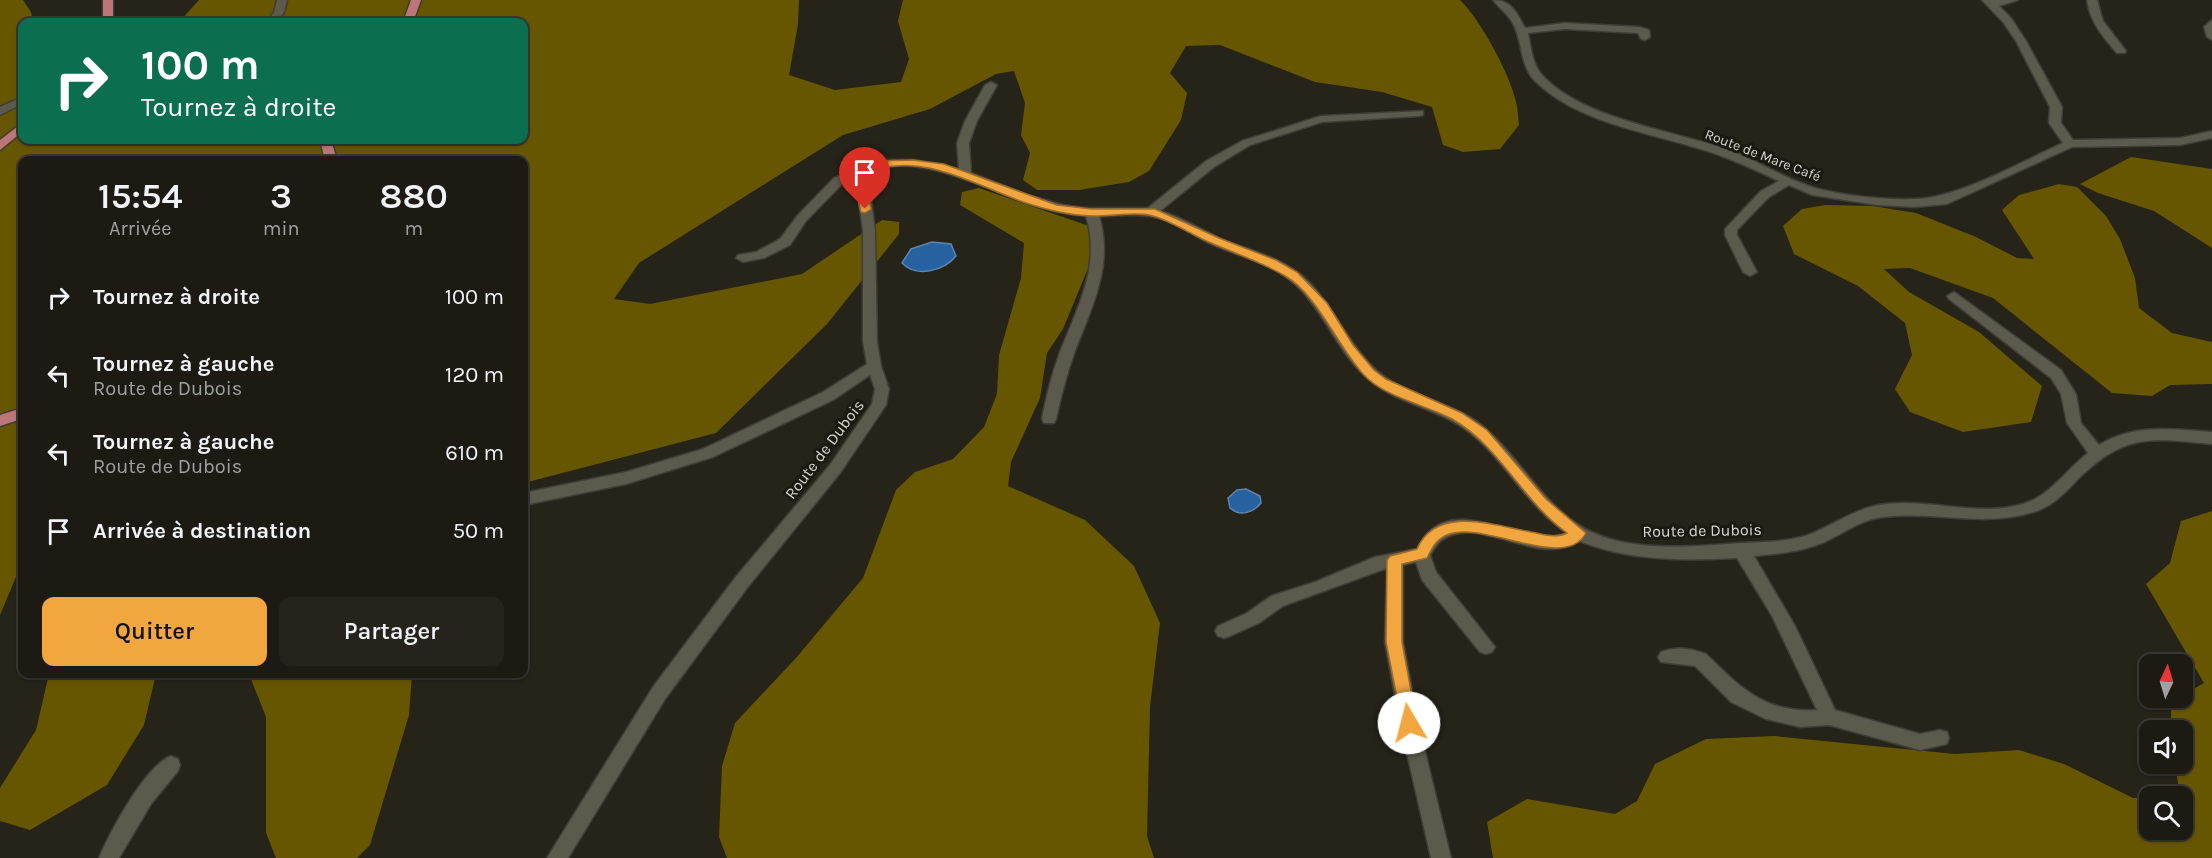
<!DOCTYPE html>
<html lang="fr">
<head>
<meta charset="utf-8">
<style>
	body { margin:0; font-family:Karla,sans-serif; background:#25231c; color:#f1f3f6; height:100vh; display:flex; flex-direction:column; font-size:22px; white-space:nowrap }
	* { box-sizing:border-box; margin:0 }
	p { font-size:20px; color:#a0a1a0 }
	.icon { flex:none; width:33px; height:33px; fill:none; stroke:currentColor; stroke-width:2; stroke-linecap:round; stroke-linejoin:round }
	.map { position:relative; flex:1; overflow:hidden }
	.side { position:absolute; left:18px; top:156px; width:510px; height:522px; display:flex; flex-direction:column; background:#1c1a13; border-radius:12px; box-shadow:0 2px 4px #0004,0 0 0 2px #3a3833 }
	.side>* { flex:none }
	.guide { position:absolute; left:18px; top:18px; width:510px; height:126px; border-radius:12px; box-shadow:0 2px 4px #0004,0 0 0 2px #3a3833; background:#0b6e4f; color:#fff; overflow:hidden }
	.needle { width:39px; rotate:4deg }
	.tools { position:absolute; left:2139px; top:654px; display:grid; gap:12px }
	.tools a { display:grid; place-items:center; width:54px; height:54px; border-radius:12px; background:#1c1a13; box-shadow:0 2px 4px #0004,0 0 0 2px #3a3833; font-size:30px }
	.pin { position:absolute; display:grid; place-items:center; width:51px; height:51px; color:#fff; margin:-62px -26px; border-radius:50% 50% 50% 0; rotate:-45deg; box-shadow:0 0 6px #0007 }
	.pin .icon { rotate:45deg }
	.me { position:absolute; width:66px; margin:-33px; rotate:352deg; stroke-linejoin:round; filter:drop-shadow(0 0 4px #0008) }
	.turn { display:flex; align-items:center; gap:21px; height:126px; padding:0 24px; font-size:27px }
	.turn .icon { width:78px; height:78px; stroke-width:2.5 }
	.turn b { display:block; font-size:42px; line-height:51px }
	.eta { display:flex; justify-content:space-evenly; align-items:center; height:102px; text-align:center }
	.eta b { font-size:36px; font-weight:600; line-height:42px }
	.button { display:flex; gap:12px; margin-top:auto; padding:12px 24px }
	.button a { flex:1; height:69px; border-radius:12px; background:#f1a640; color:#111; font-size:24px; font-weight:600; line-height:69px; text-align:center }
	.button a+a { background:#25231c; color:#f1f3f6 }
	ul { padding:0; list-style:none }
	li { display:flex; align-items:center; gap:18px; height:78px; padding:0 24px }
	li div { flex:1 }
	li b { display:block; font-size:22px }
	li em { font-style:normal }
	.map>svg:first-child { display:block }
	.forest { fill:#675600 }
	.water { fill:#2762a0; stroke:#5c85ae; stroke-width:1.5 }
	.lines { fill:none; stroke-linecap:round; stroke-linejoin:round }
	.minor-casing { stroke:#3f3d35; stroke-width:3 }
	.major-casing { stroke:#3f3d35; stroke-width:3 }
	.minor { fill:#5c594d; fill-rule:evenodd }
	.major { fill:#b77; fill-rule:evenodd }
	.route { fill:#f1a640; stroke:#9d6c2a; stroke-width:1.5 }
	.labels { text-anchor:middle; stroke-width:6; stroke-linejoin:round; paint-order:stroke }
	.far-street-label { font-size:14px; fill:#d9d7d0; stroke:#1c1a10 }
	.street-label { font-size:16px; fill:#d9d7d0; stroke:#1c1a10 }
</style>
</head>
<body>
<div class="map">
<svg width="2212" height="858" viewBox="0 0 2212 858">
	<rect width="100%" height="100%" fill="#262319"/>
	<path class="forest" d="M 0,0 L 23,0 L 31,12 L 33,22 L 22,22 L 22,140 L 524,140 L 524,22 L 179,22 L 199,0 L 799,0 L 798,24 L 789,75 L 835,90 L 901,82 L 909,59 L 898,21 L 903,0 L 1460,0 C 1480,19 1510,74 1516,102 C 1518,109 1518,118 1519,125 L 1500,149 L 1463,152 L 1443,145 L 1432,107 L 1382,92 L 1315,82 L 1220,45 L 1186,46 L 1170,73 L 1187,93 L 1181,120 L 1149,171 L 1129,182 L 1079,190 L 1037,190 L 1023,180 L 1030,153 L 1021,135 L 1025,103 L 1014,71 L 996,74 L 930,109 L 843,135 L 639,263 L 614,299 L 650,304 L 802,274 L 882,220 L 899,222 L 899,234 L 827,324 L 716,433 L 524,483 L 524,160 L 22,160 L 22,568 L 18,572 L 0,615 Z
		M 2131,157 L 2212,169 L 2212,248 L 2154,211 L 2098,193 L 2080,184 Z
		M 2059,184 L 2077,187 L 2106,216 L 2120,239 L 2135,278 L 2139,308 L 2172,333 L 2212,342 L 2212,384 L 2170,385 L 2152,396 L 2112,393 L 1993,298 L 1910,268 L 1884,269 L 1909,292 L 1979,332 L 2042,386 L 2031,422 L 1963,432 L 1910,412 L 1895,389 L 1912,355 L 1905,323 L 1858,286 L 1794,254 L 1783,226 L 1802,209 L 1825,205 L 1872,206 L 1916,213 L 1976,237 L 2017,258 L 2034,259 L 2002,210 L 2019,195 Z
		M 979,188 L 1089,226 L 1091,261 L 1063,329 L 1047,353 L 1040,398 L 1011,462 L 1008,486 L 1085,520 L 1134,566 L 1160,623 L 1150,707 L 1147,836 L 1154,858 L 727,858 L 719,837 L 722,766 L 735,723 L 796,658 L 863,578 L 896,490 L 915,472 L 953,459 L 984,427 L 997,394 L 999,355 L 1021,278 L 1024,243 L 960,205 L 962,192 Z
		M 2212,511 L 2212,858 L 1493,858 L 1487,822 L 1527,799 L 1615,814 L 1637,801 L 1655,764 L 1706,739 L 1774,736 L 1955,754 L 2019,750 L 2064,764 L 2133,798 L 2149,797 L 2150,830 L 2182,830 L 2182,796 L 2170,796 L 2180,796 L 2175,764 L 2182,764 L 2182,730 L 2171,730 L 2171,702 L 2204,683 L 2146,584 L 2170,563 L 2181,521 Z
		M 49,674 L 156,674 L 144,725 L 107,785 L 30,830 L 0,821 L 0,788 L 36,730 Z
		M 249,674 L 412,674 L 409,715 L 370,845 L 357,858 L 276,858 L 266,833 L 266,717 Z"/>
	<path class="water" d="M 932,242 L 951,244 L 956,256 C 944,271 916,278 902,263 L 911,249 Z
		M 1246,489 L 1260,496 L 1261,503 C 1253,513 1240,517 1230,508 L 1228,498 L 1237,490 Z"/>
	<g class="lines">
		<g class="minor-casing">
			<path id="minor" d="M 277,0 L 287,0 L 284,12 L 277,22 L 267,22 L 274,12 Z
				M 1493,0 C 1511,0 1517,13 1525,28 L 1565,23 L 1639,27 L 1649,30 L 1650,37 L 1645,40 L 1641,39 L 1638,33 L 1565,29 L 1528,33 C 1531,47 1532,65 1543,76 C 1584,120 1676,131 1732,151 C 1760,162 1787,180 1815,188 C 1844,196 1885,200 1915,199 C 1959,198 2022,161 2063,143 L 2049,123 L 2050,107 L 2016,41 L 2003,22 L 1982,0 L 2018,0 L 1999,6 L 2011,18 L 2026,41 L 2062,107 L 2061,123 L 2073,140 L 2180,138 L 2212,131 L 2212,138 L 2180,145 L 2072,147 L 1947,204 L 1915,207 L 1877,205 L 1812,195 L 1789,185 L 1769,197 L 1737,230 L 1737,235 L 1757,272 L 1750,276 L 1743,272 L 1725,235 L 1725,229 L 1761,191 L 1779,181 C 1761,173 1743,164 1724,157 C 1665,134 1580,127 1534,80 C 1522,67 1522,48 1517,33 C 1513,18 1502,11 1493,0 Z
				M 2087,0 L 2097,0 L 2103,21 L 2126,51 L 2125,53 L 2117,53 C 2103,37 2090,22 2087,0 Z
				M 2212,20 L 2212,40 L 2207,37 L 2204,27 Z
				M 991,82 L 997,85 L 977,121 L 969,143 L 971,173 L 1027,195 L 1063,205 L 1084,208 L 1148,208 L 1206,161 L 1242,141 L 1321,116 L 1423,111 L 1423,115 L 1419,116 L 1322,122 L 1250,145 L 1214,167 L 1160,211 C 1182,217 1199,229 1219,238 C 1251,252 1285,257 1310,283 C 1334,308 1347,341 1371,365 C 1400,396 1447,399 1480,424 C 1514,451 1535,491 1569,518 C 1614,555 1686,547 1741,543 C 1762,542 1784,542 1805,536 C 1829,528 1849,512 1874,506 C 1924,494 1988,523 2035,499 C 2055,488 2070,467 2088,453 L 2067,423 L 2061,394 L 2051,378 L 1949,299 L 1947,296 L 1954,292 L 2061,370 L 2076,394 L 2081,423 L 2099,445 C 2134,423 2173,429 2212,432 L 2212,444 C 2150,438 2125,433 2078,479 C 2064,494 2051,508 2030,513 C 1981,527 1934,511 1884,517 C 1861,519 1843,534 1822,543 C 1800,552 1777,554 1754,556 L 1795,626 L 1835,710 L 1920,734 L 1940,730 L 1947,732 L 1949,738 L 1947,744 L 1920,750 L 1829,725 L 1800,727 L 1766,719 L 1731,702 L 1695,666 L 1661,662 L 1658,657 L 1661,652 C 1676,646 1691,648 1706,654 C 1741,688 1764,713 1817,710 L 1772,616 L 1737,558 C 1684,561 1629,561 1579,541 C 1538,569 1480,513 1442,540 C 1437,543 1434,550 1430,555 L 1436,572 L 1495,647 L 1492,652 L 1486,654 L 1480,652 L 1422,580 L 1416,562 L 1403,565 L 1403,642 L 1418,723 L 1451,858 L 1431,858 L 1400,723 L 1385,642 L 1387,568 L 1283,606 L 1259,623 L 1230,636 L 1224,638 L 1218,636 L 1215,631 L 1218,626 L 1247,613 L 1271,596 L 1315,582 L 1375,557 L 1417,549 C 1420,544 1423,538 1428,533 C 1464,496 1527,550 1567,533 C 1527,507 1506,461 1469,432 C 1437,407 1394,404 1365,376 C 1338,351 1325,315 1300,289 C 1275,263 1242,258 1211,244 C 1192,235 1175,221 1154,217 C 1136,213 1117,216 1099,216 C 1114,265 1092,306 1075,351 C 1067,373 1061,396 1056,419 L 1054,423 L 1044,423 L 1042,419 C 1046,396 1052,374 1060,352 C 1078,307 1101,265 1086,216 C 1066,214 1046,210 1027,203 C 991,191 902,145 868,176 L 875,231 L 877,342 L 881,366 L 889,389 L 886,405 L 840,473 L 747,588 L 665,699 L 568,858 L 547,858 L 653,687 L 735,578 L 830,465 L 872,404 L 875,389 L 870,375 L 833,400 L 713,457 L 626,484 L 524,505 L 524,493 L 626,472 L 703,449 L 823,392 L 867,364 L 863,342 L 863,231 L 856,178 L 842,184 L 806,221 L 790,245 L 764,258 L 743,262 L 736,258 L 738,255 L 756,252 L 780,239 L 798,215 L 834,178 L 869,164 L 886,160 L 914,160 L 959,169 L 957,143 L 965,121 L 985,85 Z
				M 22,97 L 22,104 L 0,115 L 0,107 Z
				M 171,756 L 178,759 L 180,765 L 178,771 L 151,804 L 119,858 L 99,858 C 110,832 145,766 171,756 Z"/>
		</g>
		<g class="major-casing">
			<path id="major" d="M 103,0 L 113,0 L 113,22 L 103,22 Z
				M 411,0 L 421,0 L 413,22 L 403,22 Z
				M 22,123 L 22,132 L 0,150 L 0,140 Z
				M 320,140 L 331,140 L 337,160 L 325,160 Z
				M 22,408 L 22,419 L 0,426 L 0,415 Z"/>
		</g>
		<use href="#minor" class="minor"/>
		<use href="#major" class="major"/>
	</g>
	<path class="route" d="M 913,160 L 944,164 L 1057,205 L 1092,209 L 1155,209 L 1219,238 L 1276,260 L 1297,272 L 1327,303 L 1353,345 L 1374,370 L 1386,379 L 1462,413 L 1487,430 L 1546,499 L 1586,533 C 1564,575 1472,512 1440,539 C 1433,544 1431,551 1427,558 L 1402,564 L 1402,642 L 1417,723 L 1415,728 L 1409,730 L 1403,728 L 1386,642 L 1387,560 L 1390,556 L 1417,549 C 1436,505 1494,525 1531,532 C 1543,534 1556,539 1567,533 C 1523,502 1499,445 1452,419 C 1426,405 1384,397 1364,375 C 1338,347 1317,294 1285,276 C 1262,262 1236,254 1211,243 C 1194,236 1166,218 1149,215 C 1132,212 1112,216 1094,216 C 1074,216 1052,211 1032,205 C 980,189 924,149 868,173 L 867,188 L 871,209 L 865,213 L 861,212 C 859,206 858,199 857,193 C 851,156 886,161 913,160 Z"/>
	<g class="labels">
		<g class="far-street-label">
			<text transform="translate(1763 155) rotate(21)" y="5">Route de Mare Café</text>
		</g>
		<g class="street-label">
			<text transform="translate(824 449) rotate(-53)" y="6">Route de Dubois</text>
			<text transform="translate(1702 530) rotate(-1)" y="6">Route de Dubois</text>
		</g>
	</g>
</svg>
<div class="tools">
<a><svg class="needle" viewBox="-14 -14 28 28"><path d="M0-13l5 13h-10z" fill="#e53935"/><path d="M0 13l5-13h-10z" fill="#a0a1a0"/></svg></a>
<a><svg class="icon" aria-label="sound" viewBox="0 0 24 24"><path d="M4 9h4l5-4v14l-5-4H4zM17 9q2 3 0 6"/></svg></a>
<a><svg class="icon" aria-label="search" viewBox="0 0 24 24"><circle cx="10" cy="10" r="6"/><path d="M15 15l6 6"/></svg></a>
</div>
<div class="pin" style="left:865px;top:209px;background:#d93025"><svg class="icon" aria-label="arrive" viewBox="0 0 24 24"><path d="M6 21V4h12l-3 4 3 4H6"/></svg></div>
<svg class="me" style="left:1409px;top:723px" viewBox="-20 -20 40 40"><circle r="19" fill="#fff"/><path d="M0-13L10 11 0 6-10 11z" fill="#f1a640"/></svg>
<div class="guide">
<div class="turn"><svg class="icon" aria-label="right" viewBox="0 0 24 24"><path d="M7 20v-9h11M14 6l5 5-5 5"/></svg><div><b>100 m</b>Tournez à droite</div></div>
</div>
<section class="side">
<div class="eta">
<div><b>15:54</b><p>Arrivée</p></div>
<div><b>3</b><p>min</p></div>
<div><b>880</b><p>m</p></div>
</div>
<ul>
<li><svg class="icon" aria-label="right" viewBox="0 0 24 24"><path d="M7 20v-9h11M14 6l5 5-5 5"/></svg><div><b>Tournez à droite</b></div><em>100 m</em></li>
<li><svg class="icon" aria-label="left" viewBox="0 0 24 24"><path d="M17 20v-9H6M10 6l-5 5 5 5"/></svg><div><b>Tournez à gauche</b><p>Route de Dubois</p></div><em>120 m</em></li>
<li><svg class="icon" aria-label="left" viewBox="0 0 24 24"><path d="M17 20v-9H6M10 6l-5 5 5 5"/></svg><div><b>Tournez à gauche</b><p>Route de Dubois</p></div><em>610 m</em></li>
<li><svg class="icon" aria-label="arrive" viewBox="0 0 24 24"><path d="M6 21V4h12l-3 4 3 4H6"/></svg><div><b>Arrivée à destination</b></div><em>50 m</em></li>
</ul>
<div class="button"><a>Quitter</a><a>Partager</a></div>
</section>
</div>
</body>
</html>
